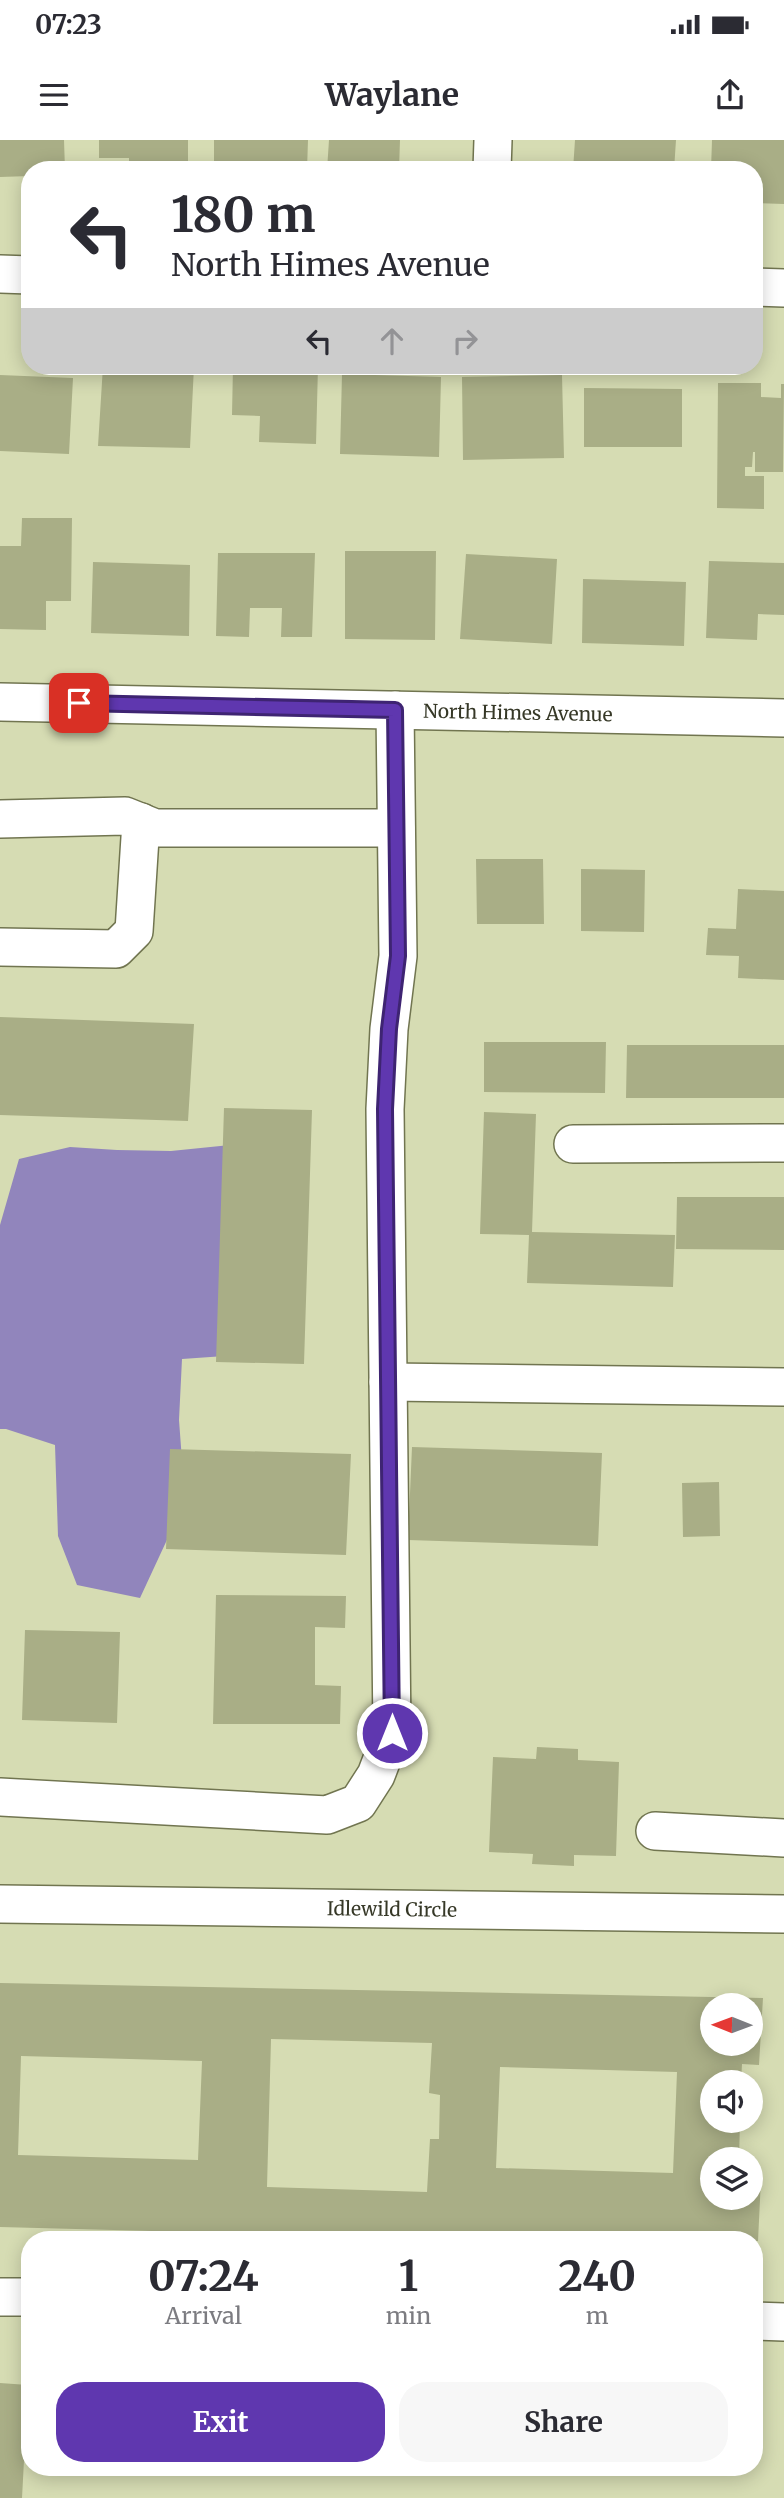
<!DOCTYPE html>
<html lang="en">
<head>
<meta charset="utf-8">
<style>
	body { margin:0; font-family:Merriweather,serif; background:#f7f7f7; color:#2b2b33; height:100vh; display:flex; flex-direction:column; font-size:26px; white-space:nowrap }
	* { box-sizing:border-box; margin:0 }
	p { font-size:23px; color:#7c7c81 }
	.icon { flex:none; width:38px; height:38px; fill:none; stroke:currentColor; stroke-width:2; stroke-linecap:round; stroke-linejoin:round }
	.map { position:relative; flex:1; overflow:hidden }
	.panel { position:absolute; left:21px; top:2091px; width:742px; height:245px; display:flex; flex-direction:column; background:#fff; border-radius:28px; box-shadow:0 4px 18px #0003 }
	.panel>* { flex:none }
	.hud { position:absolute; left:21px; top:21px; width:742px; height:214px; border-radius:28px; box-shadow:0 4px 18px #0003; background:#fff; color:#2b2b33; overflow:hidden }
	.needle { width:46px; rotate:271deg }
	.buttons { position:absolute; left:700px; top:1853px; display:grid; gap:14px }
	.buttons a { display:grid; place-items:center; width:63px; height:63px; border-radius:50%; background:#fff; box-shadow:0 4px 18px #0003; font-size:35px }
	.pin { position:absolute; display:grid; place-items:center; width:60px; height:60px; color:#fff; margin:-30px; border-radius:14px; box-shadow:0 4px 10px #0006 }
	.me { position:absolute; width:77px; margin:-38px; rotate:0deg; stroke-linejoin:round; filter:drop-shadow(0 0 5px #0008) }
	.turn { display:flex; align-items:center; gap:24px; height:147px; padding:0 35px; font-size:32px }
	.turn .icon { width:91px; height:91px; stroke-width:2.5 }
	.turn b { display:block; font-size:49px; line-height:60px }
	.lanes { display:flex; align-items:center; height:66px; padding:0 35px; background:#0003; justify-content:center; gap:35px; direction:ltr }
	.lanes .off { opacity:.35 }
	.eta { display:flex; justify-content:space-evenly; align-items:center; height:119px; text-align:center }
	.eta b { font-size:42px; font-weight:700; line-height:49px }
	.cta { display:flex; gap:14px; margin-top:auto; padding:14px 35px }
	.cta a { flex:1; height:80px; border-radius:28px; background:#5f37af; color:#fff; font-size:28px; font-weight:700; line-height:80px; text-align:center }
	.cta a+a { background:#f7f7f7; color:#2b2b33 }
	.status { display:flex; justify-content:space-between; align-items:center; height:49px; padding:0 35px; background:#fff; direction:ltr }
	.status svg { height:19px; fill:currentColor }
	header { display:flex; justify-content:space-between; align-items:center; height:91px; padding:0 35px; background:#fff; font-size:32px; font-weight:700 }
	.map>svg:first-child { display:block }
	.water { fill:#9185bc }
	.building { fill:#a9ae86; fill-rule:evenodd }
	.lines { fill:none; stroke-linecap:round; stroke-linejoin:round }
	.minor-casing { stroke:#717550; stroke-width:40 }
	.minor { stroke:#fff; stroke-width:37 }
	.route-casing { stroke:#3e2472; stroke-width:18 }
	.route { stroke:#5f37af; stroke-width:12 }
	.labels { text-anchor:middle; stroke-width:5; stroke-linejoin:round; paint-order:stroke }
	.street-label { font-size:19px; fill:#363827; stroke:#e3e9c0 }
</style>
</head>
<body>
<div class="status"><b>07:23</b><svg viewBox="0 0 49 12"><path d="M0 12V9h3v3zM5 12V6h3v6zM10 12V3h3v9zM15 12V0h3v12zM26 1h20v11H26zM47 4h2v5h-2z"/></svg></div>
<header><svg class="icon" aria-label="menu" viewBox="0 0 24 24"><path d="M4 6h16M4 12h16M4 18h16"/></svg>Waylane<svg class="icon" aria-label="share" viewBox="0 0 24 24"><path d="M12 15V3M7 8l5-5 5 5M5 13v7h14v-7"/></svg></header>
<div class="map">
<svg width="784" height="2358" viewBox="0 0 784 2358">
	<rect width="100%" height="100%" fill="#d6dcb3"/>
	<path class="water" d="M 240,1004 L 239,1215 L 182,1219 L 179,1280 L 185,1361 L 140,1458 L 77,1445 L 58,1396 L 55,1305 L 6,1289 L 0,1289 L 0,1085 L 19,1019 L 70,1007 L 117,1010 L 171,1011 Z"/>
	<path class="building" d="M 0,0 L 64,0 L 65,30 L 30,30 L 30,36 L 0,37 Z
		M 99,0 L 188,0 L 188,30 L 129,30 L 129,18 L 99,18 Z
		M 214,0 L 308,0 L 307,30 L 214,30 Z
		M 329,0 L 400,0 L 399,30 L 327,30 Z
		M 575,0 L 676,0 L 674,30 L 573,30 Z
		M 712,0 L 784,0 L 784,64 L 754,63 L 754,30 L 711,30 Z
		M 103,226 L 194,226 L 190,308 L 98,306 Z
		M 233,226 L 318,226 L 316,304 L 259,302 L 260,276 L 232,275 Z
		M 342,234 L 441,237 L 439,317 L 340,314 Z
		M 0,235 L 73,238 L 69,314 L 0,311 Z
		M 562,235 L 564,318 L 463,320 L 462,237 Z
		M 718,243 L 761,243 L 761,257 L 781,258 L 781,244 L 784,244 L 783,332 L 755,332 L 755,312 L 753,312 L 752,327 L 745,327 L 745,336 L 764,336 L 764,369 L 717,368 Z
		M 584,248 L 682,249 L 682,307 L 584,307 Z
		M 22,378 L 72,378 L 71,461 L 46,461 L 46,490 L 0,489 L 0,406 L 21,406 Z
		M 345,411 L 436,411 L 435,500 L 345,499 Z
		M 218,413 L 315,413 L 312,497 L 281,497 L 282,468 L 250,468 L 249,497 L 216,496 Z
		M 466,414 L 557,419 L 552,504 L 460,499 Z
		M 709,421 L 784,423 L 784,475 L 758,474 L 757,500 L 706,498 Z
		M 93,422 L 190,425 L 189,496 L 91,493 Z
		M 583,439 L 686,442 L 684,506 L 582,503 Z
		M 476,719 L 543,719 L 544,784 L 477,784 Z
		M 581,729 L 645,730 L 644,792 L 581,791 Z
		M 738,749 L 784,751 L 784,840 L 738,838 L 739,816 L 706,815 L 708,788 L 736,789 Z
		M 0,877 L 194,884 L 188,981 L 0,975 Z
		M 484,902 L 606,902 L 605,953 L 484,952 Z
		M 627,905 L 784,905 L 784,958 L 626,958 Z
		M 224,968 L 312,970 L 304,1224 L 216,1222 Z
		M 484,972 L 536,974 L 532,1092 L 675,1095 L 673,1147 L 527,1143 L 529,1095 L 480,1094 Z
		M 677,1057 L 784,1057 L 784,1110 L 676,1109 Z
		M 412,1307 L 602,1313 L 598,1406 L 408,1400 Z
		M 170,1309 L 351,1314 L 346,1415 L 166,1409 Z
		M 719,1342 L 720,1396 L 683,1397 L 682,1343 Z
		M 216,1455 L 346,1456 L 345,1488 L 315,1487 L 315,1545 L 341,1546 L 340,1584 L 213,1584 Z
		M 25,1490 L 120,1492 L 117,1583 L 22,1580 Z
		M 537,1607 L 578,1609 L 578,1620 L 619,1622 L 616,1716 L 574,1715 L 574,1726 L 532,1724 L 533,1714 L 489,1712 L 493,1617 L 536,1619 Z
		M 0,1843 L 763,1858 L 759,1925 L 742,1924 L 741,1942 L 712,1942 L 712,1981 L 740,1981 L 739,2020 L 712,2020 L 712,2058 L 751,2058 L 751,2038 L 761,2039 L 758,2101 L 464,2095 L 464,2100 L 261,2100 L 262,2094 L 0,2087 ZM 712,1866 L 751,1866 L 751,1904 L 712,1904 ZM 271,1899 L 432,1903 L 429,1953 L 440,1955 L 439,1999 L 430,1999 L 427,2052 L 267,2047 ZM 21,1916 L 202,1921 L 198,2020 L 18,2015 ZM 500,1927 L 677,1932 L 673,2033 L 496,2028 Z
		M 0,2243 L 28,2245 L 22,2358 L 0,2358 Z"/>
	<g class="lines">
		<g class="minor-casing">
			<g id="minor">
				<path d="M 492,30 L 493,0"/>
				<path d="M 0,134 L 30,135"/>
				<path d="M 754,147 L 784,148"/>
				<path id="s1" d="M 0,562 L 784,578"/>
				<path d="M 0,679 L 125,676 L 155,688 L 396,688"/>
				<path d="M 0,807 L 116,809 L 134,791 L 141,682"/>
				<path d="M 573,1004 L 784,1003"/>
				<path d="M 388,1242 L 784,1247"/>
				<path d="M 0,1657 L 327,1675 L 358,1663 L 376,1635 L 392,1593 L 385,969 L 389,889 L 398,816 L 395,570"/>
				<path d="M 655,1691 L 784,1698"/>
				<path id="s2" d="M 0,1764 L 784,1774"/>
				<path d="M 0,2157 L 30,2157"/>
				<path d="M 754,2181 L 784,2182"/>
			</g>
		</g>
		<use href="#minor" class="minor"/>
	</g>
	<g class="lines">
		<g class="route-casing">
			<path id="route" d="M 79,563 L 395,570 L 398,816 L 389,889 L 385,969 L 392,1593"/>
		</g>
		<use href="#route" class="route"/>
	</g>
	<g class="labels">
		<g class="street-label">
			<text dy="7" stroke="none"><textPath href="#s1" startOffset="518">North Himes Avenue</textPath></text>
			<text dy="7" stroke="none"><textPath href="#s2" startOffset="392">Idlewild Circle</textPath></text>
		</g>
	</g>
</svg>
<div class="buttons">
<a><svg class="needle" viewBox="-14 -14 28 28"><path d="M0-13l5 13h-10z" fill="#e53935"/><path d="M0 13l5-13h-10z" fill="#7c7c81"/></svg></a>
<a><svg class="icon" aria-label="sound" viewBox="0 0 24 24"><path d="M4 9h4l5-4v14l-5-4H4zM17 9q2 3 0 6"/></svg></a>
<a><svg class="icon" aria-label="layers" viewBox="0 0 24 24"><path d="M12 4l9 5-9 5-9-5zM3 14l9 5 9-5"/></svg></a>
</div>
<div class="pin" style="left:79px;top:563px;background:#d93025"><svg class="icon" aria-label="arrive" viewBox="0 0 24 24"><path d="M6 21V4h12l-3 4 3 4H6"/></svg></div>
<svg class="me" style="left:392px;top:1593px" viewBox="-20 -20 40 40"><circle r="17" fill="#5f37af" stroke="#fff" stroke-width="3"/><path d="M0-11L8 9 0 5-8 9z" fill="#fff"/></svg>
<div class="hud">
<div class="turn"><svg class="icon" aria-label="left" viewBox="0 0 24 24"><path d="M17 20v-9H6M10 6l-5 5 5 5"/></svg><div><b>180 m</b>North Himes Avenue</div></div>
<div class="lanes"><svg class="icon" aria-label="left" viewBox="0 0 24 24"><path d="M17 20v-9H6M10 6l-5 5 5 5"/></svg><svg class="icon off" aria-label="ahead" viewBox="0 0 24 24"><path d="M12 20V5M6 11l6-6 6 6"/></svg><svg class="icon off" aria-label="right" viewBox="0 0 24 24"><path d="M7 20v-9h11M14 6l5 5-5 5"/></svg></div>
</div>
<section class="panel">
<div class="eta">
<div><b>07:24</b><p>Arrival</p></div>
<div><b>1</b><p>min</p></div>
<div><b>240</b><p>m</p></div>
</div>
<div class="cta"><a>Exit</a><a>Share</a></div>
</section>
</div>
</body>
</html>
